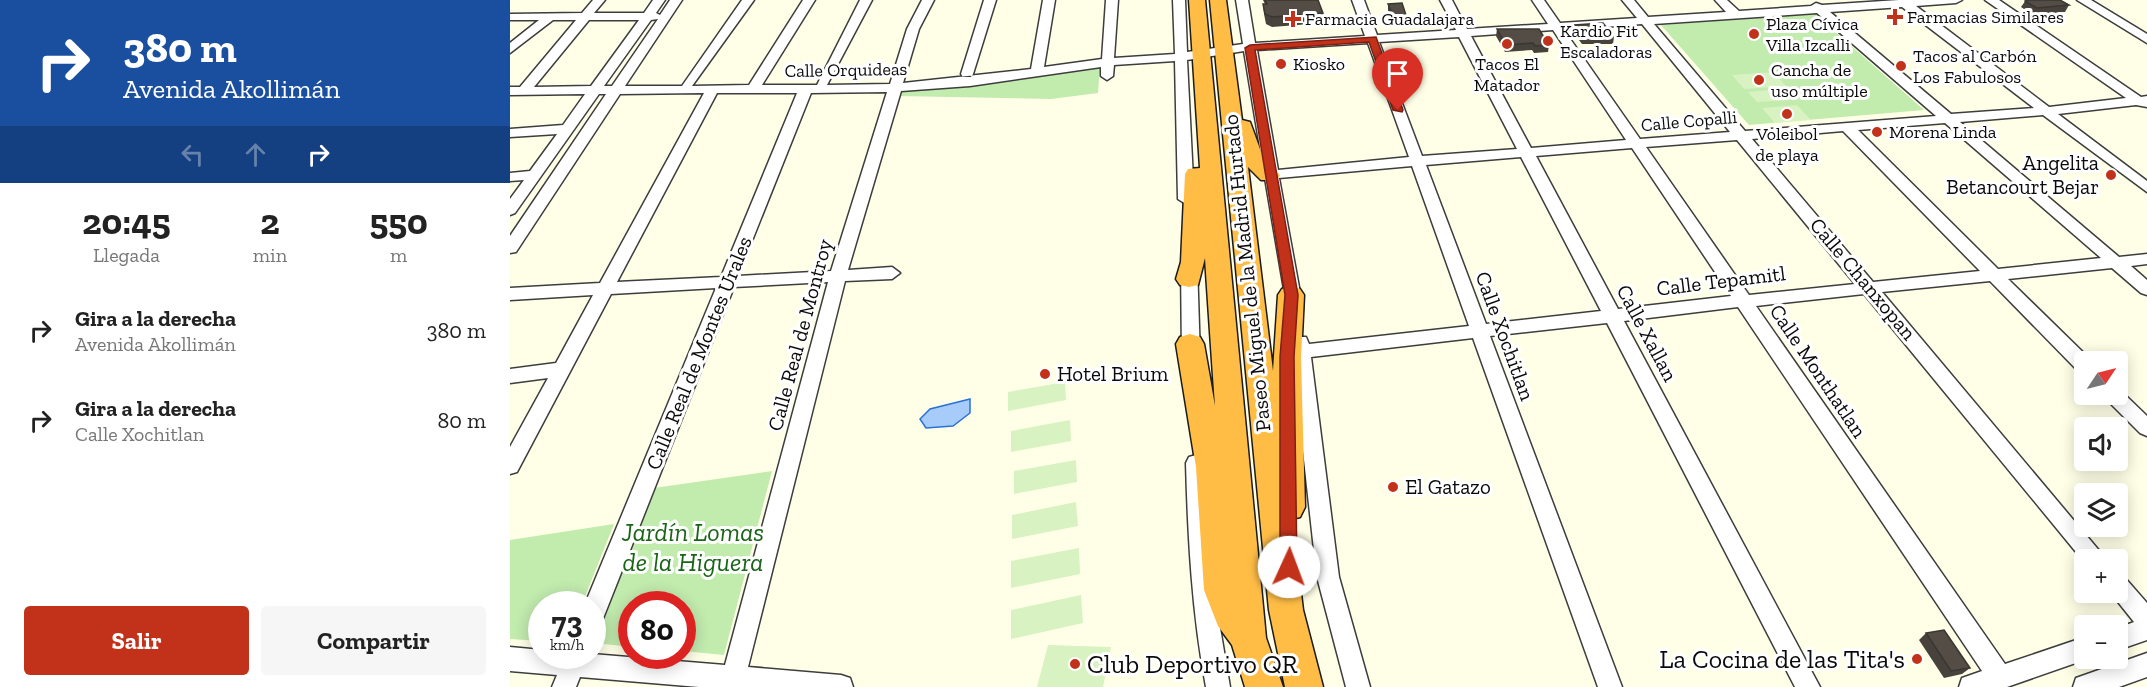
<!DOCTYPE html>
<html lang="es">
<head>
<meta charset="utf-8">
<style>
	body { margin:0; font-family:"Zilla Slab",serif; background:#f6f6f6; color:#222; height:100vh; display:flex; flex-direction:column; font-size:22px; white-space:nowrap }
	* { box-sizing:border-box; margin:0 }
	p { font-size:20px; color:#767676 }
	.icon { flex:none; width:33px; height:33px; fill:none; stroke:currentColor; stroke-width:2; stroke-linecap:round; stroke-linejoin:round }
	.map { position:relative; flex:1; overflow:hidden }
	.details { display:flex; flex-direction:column; background:#fff; width:510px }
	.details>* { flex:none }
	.banner { background:#1a4fa0; color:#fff; overflow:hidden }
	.needle { width:39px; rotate:55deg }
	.tools { position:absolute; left:1564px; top:351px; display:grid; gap:12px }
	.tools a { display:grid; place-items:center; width:54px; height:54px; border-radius:6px; background:#fff; box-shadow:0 3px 15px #0003; font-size:30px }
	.speed { position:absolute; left:18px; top:591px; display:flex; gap:12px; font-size:30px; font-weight:700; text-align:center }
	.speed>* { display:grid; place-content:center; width:78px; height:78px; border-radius:50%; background:#fff; box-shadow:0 3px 15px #0003; line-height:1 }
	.speed small { font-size:15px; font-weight:400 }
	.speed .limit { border:9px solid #d22; background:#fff; color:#111 }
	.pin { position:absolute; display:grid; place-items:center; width:51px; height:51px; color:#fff; margin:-62px -26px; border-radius:50% 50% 50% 0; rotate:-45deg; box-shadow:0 0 6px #0007 }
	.pin .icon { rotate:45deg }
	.me { position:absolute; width:66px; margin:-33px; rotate:2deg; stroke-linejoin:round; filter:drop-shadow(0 0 4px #0008) }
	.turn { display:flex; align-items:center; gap:21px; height:126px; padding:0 24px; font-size:27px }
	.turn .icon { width:78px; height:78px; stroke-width:2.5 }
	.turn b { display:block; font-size:42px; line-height:51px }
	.lanes { display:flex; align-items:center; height:57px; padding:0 24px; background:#0003; justify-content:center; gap:30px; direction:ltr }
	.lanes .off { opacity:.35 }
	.eta { display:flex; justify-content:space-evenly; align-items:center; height:102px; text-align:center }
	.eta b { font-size:36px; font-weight:800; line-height:42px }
	.action { display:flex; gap:12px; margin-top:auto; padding:12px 24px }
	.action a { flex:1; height:69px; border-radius:6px; background:#c2311a; color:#fff; font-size:24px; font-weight:800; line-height:69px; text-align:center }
	.action a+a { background:#f6f6f6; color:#222 }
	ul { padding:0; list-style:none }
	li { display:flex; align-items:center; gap:18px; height:90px; padding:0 24px }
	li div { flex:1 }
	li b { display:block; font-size:22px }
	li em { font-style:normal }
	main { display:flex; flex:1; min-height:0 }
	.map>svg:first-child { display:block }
	.green { fill:#c2ebae }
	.pitch { fill:#d8f2c1 }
	.water { fill:#a7ccfa; stroke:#2971d6; stroke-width:1.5 }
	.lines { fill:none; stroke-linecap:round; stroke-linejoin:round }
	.minor-casing { stroke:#3d3d3d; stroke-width:3 }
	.highway-casing { stroke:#1b1b1b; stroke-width:3 }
	.minor { fill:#fff; fill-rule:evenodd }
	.highway { fill:#ffbd45; fill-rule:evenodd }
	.wall { fill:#47423c }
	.building { fill:#534d46; stroke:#3a3631; stroke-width:1.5 }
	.route { fill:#c2311a; stroke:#7e2011; stroke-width:1.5 }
	.poi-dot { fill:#c2311a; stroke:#fff; stroke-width:2 }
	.labels { text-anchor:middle; stroke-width:6; stroke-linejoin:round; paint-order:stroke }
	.far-poi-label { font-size:18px; fill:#0a0a0a; stroke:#fff; text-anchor:start }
	.far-street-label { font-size:18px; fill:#0a0a0a; stroke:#fff }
	.poi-label { font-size:21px; fill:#0a0a0a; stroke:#fff; text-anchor:start }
	.street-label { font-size:21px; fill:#0a0a0a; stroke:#fff }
	.near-park-label { font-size:26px; font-style:italic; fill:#196417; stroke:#fff }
	.near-poi-label { font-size:26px; fill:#0a0a0a; stroke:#fff; text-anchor:end }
</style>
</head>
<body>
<main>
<section class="details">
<div class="banner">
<div class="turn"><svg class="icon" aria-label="right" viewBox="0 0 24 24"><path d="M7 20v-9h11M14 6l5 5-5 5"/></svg><div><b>380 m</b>Avenida Akollimán</div></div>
<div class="lanes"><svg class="icon off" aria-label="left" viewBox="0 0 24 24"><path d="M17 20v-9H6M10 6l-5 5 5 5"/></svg><svg class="icon off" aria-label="ahead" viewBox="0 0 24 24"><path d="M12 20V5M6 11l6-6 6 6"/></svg><svg class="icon" aria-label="right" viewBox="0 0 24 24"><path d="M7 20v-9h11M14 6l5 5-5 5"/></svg></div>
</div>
<div class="eta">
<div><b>20:45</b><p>Llegada</p></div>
<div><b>2</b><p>min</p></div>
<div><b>550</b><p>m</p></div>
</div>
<ul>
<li><svg class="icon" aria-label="right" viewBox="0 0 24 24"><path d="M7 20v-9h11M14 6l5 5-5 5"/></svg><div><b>Gira a la derecha</b><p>Avenida Akollimán</p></div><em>380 m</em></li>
<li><svg class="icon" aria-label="right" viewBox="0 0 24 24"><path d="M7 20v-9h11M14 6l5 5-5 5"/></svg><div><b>Gira a la derecha</b><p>Calle Xochitlan</p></div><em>80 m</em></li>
</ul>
<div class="action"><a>Salir</a><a>Compartir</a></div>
</section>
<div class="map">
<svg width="1637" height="687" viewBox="0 0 1637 687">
	<rect width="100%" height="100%" fill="#ffffe7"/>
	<path class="green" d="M 1305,14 L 1414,110 L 1239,125 L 1151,25 Z
		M 590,65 L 588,93 L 541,99 L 386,96 L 388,91 L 458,84 Z
		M 262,471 L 214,655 L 173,651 L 172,604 L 122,604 L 121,647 L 85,643 L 144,488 Z
		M 104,524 L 72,604 L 32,604 L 31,641 L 0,639 L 0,540 Z"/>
	<path class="pitch" d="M 1263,72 L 1276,86 L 1234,89 L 1222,75 Z
		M 1271,89 L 1281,100 L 1247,102 L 1238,92 Z
		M 1287,105 L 1301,120 L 1265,123 L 1252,108 Z
		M 555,382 L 556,400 L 498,411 L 498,392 Z
		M 560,420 L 561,441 L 501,452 L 501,431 Z
		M 566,460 L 567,482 L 504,494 L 504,471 Z
		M 566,502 L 568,526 L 502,539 L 502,515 Z
		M 569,548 L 570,574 L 501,588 L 501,561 Z
		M 571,595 L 573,623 L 501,639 L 501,610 Z
		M 538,645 L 601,647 L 593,687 L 527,687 Z"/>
	<path class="water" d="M 460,399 L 460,413 L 443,426 L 416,428 L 410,419 L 420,409 Z"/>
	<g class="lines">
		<g class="minor-casing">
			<path id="minor" d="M 83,0 L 95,0 L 84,13 L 134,13 L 143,0 L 155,0 L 146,13 L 150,15 L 160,0 L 172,0 L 115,86 L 172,86 L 232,0 L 244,0 L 182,86 L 239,85 L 293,0 L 305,0 L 252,85 L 307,85 L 350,0 L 362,0 L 317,85 L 380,84 L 397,29 L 412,0 L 424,0 L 409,29 L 393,83 L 521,69 L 533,0 L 545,0 L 534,67 L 592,59 L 596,0 L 608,0 L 604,58 L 665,54 L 663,0 L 675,0 L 677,52 L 733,44 L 726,0 L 738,0 L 745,43 L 855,36 L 842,0 L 854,0 L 867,35 L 946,30 L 930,0 L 942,0 L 957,29 L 1038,24 L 1022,0 L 1034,0 L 1050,23 L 1127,18 L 1112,0 L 1124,0 L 1138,17 L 1216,12 L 1205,0 L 1217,0 L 1229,11 L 1301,6 L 1306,3 L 1312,5 L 1389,0 L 1452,0 L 1446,3 L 1406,6 L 1539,107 L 1616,98 L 1475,0 L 1489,0 L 1631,97 L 1637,96 L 1637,107 L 1626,105 L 1548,114 L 1637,181 L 1637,192 L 1533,115 L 1450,122 L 1609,257 L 1637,254 L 1637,264 L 1621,266 L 1637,280 L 1637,295 L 1631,293 L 1602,268 L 1498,279 L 1582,361 L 1575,362 L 1575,373 L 1568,371 L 1480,281 L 1372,292 L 1597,560 L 1575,560 L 1575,563 L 1354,294 L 1246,306 L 1495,664 L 1575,637 L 1575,658 L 1580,658 L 1497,687 L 1449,687 L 1452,678 L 1472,671 L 1228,307 L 1114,321 L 1310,687 L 1285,687 L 1097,323 L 980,336 L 1112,687 L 1088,687 L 963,338 L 801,357 L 829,577 L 860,687 L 836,687 L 807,577 L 781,342 L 784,337 L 796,337 L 799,344 L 959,326 L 902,166 L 769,178 L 793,309 L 784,315 L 778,313 L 755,178 L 752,175 L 754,172 L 734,51 L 677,60 L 684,199 L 676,204 L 668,199 L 665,61 L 604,65 L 603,76 L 597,80 L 591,76 L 591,67 L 460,86 L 391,91 L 338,270 L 382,267 L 390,273 L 382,279 L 335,281 L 238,667 L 331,675 L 340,678 L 343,687 L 189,687 L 70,677 L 66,687 L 42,687 L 47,675 L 0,671 L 0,647 L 32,650 L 32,656 L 82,654 L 215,665 L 318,282 L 224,287 L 94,616 L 90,624 L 82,627 L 82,604 L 75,604 L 206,288 L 101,294 L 7,472 L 0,474 L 0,447 L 38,378 L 0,383 L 0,369 L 46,363 L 83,295 L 0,300 L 0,288 L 90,283 L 194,93 L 110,94 L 6,252 L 0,253 L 0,236 L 96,94 L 89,94 L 5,213 L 0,215 L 0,199 L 14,180 L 0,181 L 0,173 L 20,171 L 47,134 L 0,137 L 0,129 L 53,125 L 75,94 L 0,95 L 0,87 L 10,87 L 66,20 L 43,20 L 0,53 L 0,43 L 29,20 L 0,20 L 0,14 L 72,13 ZM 1392,7 L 1524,108 L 1441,114 L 1320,12 ZM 1307,13 L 1426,116 L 1235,131 L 1144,24 ZM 148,19 L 102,86 L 94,86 L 141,20 ZM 79,20 L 129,20 L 81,86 L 24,87 ZM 1132,24 L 1220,132 L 1130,139 L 1054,30 ZM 1043,30 L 1116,140 L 1021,148 L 961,36 ZM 949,37 L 1007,149 L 912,156 L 869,42 ZM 858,43 L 899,157 L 768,170 L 747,50 ZM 377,92 L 321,271 L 228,276 L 301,93 ZM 207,93 L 287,93 L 211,277 L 107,282 ZM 1435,123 L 1591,258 L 1488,269 L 1348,130 ZM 1333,131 L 1470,271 L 1363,282 L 1242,139 ZM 1227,140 L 1345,284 L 1239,295 L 1136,147 ZM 1122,148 L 1221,296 L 1108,309 L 1026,156 ZM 1011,157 L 1091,311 L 976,324 L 916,165 Z
				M 474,0 L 486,0 L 463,74 L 461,77 L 453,77 L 451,74 Z
				M 1567,0 L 1581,0 L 1637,34 L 1637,43 Z
				M 679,258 L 687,263 L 690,358 L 687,363 L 675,363 L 672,358 L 671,263 Z
				M 1608,388 L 1637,416 L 1637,436 L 1630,433 L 1596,399 L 1594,394 L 1608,394 Z
				M 686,455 L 693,457 L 696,463 L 706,604 L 720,687 L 696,687 C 682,613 678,538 676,463 L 679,457 Z
				M 1608,576 L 1616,579 L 1637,603 L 1637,640 L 1608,650 L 1608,628 L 1624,622 L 1600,592 L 1608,592 Z
				M 1637,653 L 1637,677 L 1609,687 L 1563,687 L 1566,678 Z"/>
		</g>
		<g class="highway-casing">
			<path id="highway" d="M 679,0 L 695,0 L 756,638 L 773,687 L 735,687 L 722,645 L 708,626 L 694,590 L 686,467 L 666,344 L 670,337 L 680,334 L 690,337 L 694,344 L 705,406 L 695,258 L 688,285 L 679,287 L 670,285 L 666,279 L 671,262 L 675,174 L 678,169 L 690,168 Z
				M 700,0 L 716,0 L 732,120 L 740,122 L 754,160 L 770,175 L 767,180 L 751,180 L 738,167 L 763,371 L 768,295 L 772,289 L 781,286 L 790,289 L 794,295 L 791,357 L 795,507 L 790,517 L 782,519 L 793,610 L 813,687 L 775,687 L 759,610 Z"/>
		</g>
		<use href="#minor" class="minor"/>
		<use href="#highway" class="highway"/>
	</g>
	<path class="wall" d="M 753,0 L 803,0 L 813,13 L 813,23 L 762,27 L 756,24 L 754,14 L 753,4 L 755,4 Z
		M 1516,0 L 1559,5 L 1555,12 L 1523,15 L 1511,7 Z
		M 878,4 L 896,15 L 896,22 L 883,23 L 878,11 Z
		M 1065,25 L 1104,37 L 1103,44 L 1072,44 L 1063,32 Z
		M 987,29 L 1039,45 L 1038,52 L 1024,53 L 1022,50 L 995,52 L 986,36 Z
		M 1416,633 L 1460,668 L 1452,674 L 1434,678 L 1409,640 Z"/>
	<path class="building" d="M 755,0 L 808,0 L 813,13 L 762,17 L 755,14 L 753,4 L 757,4 Z
		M 1516,0 L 1550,0 L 1559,5 L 1527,8 L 1515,1 Z
		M 892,3 L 896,15 L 883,16 L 878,4 Z
		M 1093,23 L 1104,37 L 1074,37 L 1065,25 Z
		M 987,29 L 1029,29 L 1039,45 L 1025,46 L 1023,43 L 996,45 Z
		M 1434,630 L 1460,668 L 1441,671 L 1416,633 Z"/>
	<path class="route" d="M 866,37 L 893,110 L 892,112 L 883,110 L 859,42 L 745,50 L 788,295 L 784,357 L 787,567 L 785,572 L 779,575 L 773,572 L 770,567 L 770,357 L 775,295 L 735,48 L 740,45 Z"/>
	<g class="poi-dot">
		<path d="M1382 8h6v6h6v6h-6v6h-6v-6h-6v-6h6z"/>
		<path d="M780 10h6v6h6v6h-6v6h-6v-6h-6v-6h6z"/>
		<circle cx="1244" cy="34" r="6"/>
		<circle cx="1038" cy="41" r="6"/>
		<circle cx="997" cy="44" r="6"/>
		<circle cx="771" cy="64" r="6"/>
		<circle cx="1391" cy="66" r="6"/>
		<circle cx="1249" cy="80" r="6"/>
		<circle cx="1277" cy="114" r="6"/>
		<circle cx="1367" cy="132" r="6"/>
		<circle cx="1601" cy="175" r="6"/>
		<circle cx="535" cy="374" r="6"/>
		<circle cx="883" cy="487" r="6"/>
		<circle cx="1407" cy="659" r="6"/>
		<circle cx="565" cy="664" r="6"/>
	</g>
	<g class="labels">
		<g class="far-poi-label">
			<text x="1397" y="23">Farmacias Similares</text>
			<text x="795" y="25">Farmacia Guadalajara</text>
			<text x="1256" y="30">Plaza Cívica<tspan x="1256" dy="21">Villa Izcalli</tspan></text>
			<text x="1050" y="37">Kardio Fit<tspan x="1050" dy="21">Escaladoras</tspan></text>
			<text x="1403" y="62">Tacos al Carbón<tspan x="1403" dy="21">Los Fabulosos</tspan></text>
			<text x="783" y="70">Kiosko</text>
			<text x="997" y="70" text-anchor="middle">Tacos El<tspan x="997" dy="21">Matador</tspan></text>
			<text x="1261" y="76">Cancha de<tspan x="1261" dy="21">uso múltiple</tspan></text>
			<text x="1379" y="138">Morena Linda</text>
			<text x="1277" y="140" text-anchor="middle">Voleibol<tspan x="1277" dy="21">de playa</tspan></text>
		</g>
		<g class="far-street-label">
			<text transform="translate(336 70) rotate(-1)" y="6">Calle Orquideas</text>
			<text transform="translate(1179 121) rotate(-5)" y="6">Calle Copalli</text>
		</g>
		<g class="poi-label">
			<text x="1589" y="170" text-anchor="end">Angelita<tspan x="1589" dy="24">Betancourt Bejar</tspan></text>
			<text x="547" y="381">Hotel Brium</text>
			<text x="895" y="494">El Gatazo</text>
		</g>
		<g class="street-label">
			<text transform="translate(737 273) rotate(-96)" y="7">Paseo Miguel de la Madrid Hurtado</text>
			<text transform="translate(1353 279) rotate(50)" y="7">Calle Chanxopan</text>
			<text transform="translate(1211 281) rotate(-7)" y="7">Calle Tepamitl</text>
			<text transform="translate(1137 333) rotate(62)" y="7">Calle Xallan</text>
			<text transform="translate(290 335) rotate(-75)" y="7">Calle Real de Montroy</text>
			<text transform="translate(995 336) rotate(70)" y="7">Calle Xochitlan</text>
			<text transform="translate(189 353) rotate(-68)" y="7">Calle Real de Montes Urales</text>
			<text transform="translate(1308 371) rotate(56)" y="7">Calle Monthatlan</text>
		</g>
		<g class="near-park-label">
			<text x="183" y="541">Jardín Lomas<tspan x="183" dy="30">de la Higuera</tspan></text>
		</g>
		<g class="near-poi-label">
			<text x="1395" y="668">La Cocina de las Tita's</text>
			<text x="577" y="673" text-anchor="start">Club Deportivo QR</text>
		</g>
	</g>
</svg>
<div class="tools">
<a><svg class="needle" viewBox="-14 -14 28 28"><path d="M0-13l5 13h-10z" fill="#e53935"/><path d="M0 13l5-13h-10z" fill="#767676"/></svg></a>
<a><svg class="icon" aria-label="sound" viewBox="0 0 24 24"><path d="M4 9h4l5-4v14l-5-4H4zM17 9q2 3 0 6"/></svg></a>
<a><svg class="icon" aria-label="layers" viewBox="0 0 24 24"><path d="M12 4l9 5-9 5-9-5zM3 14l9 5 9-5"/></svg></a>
<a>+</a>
<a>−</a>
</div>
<div class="speed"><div>73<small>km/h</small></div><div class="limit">80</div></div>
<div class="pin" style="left:888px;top:110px;background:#d93025"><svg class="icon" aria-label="arrive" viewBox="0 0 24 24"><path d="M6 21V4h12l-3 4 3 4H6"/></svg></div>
<svg class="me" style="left:779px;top:567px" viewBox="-20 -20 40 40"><circle r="19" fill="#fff"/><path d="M0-13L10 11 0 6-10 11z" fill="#c2311a"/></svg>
</div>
</main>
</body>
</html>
